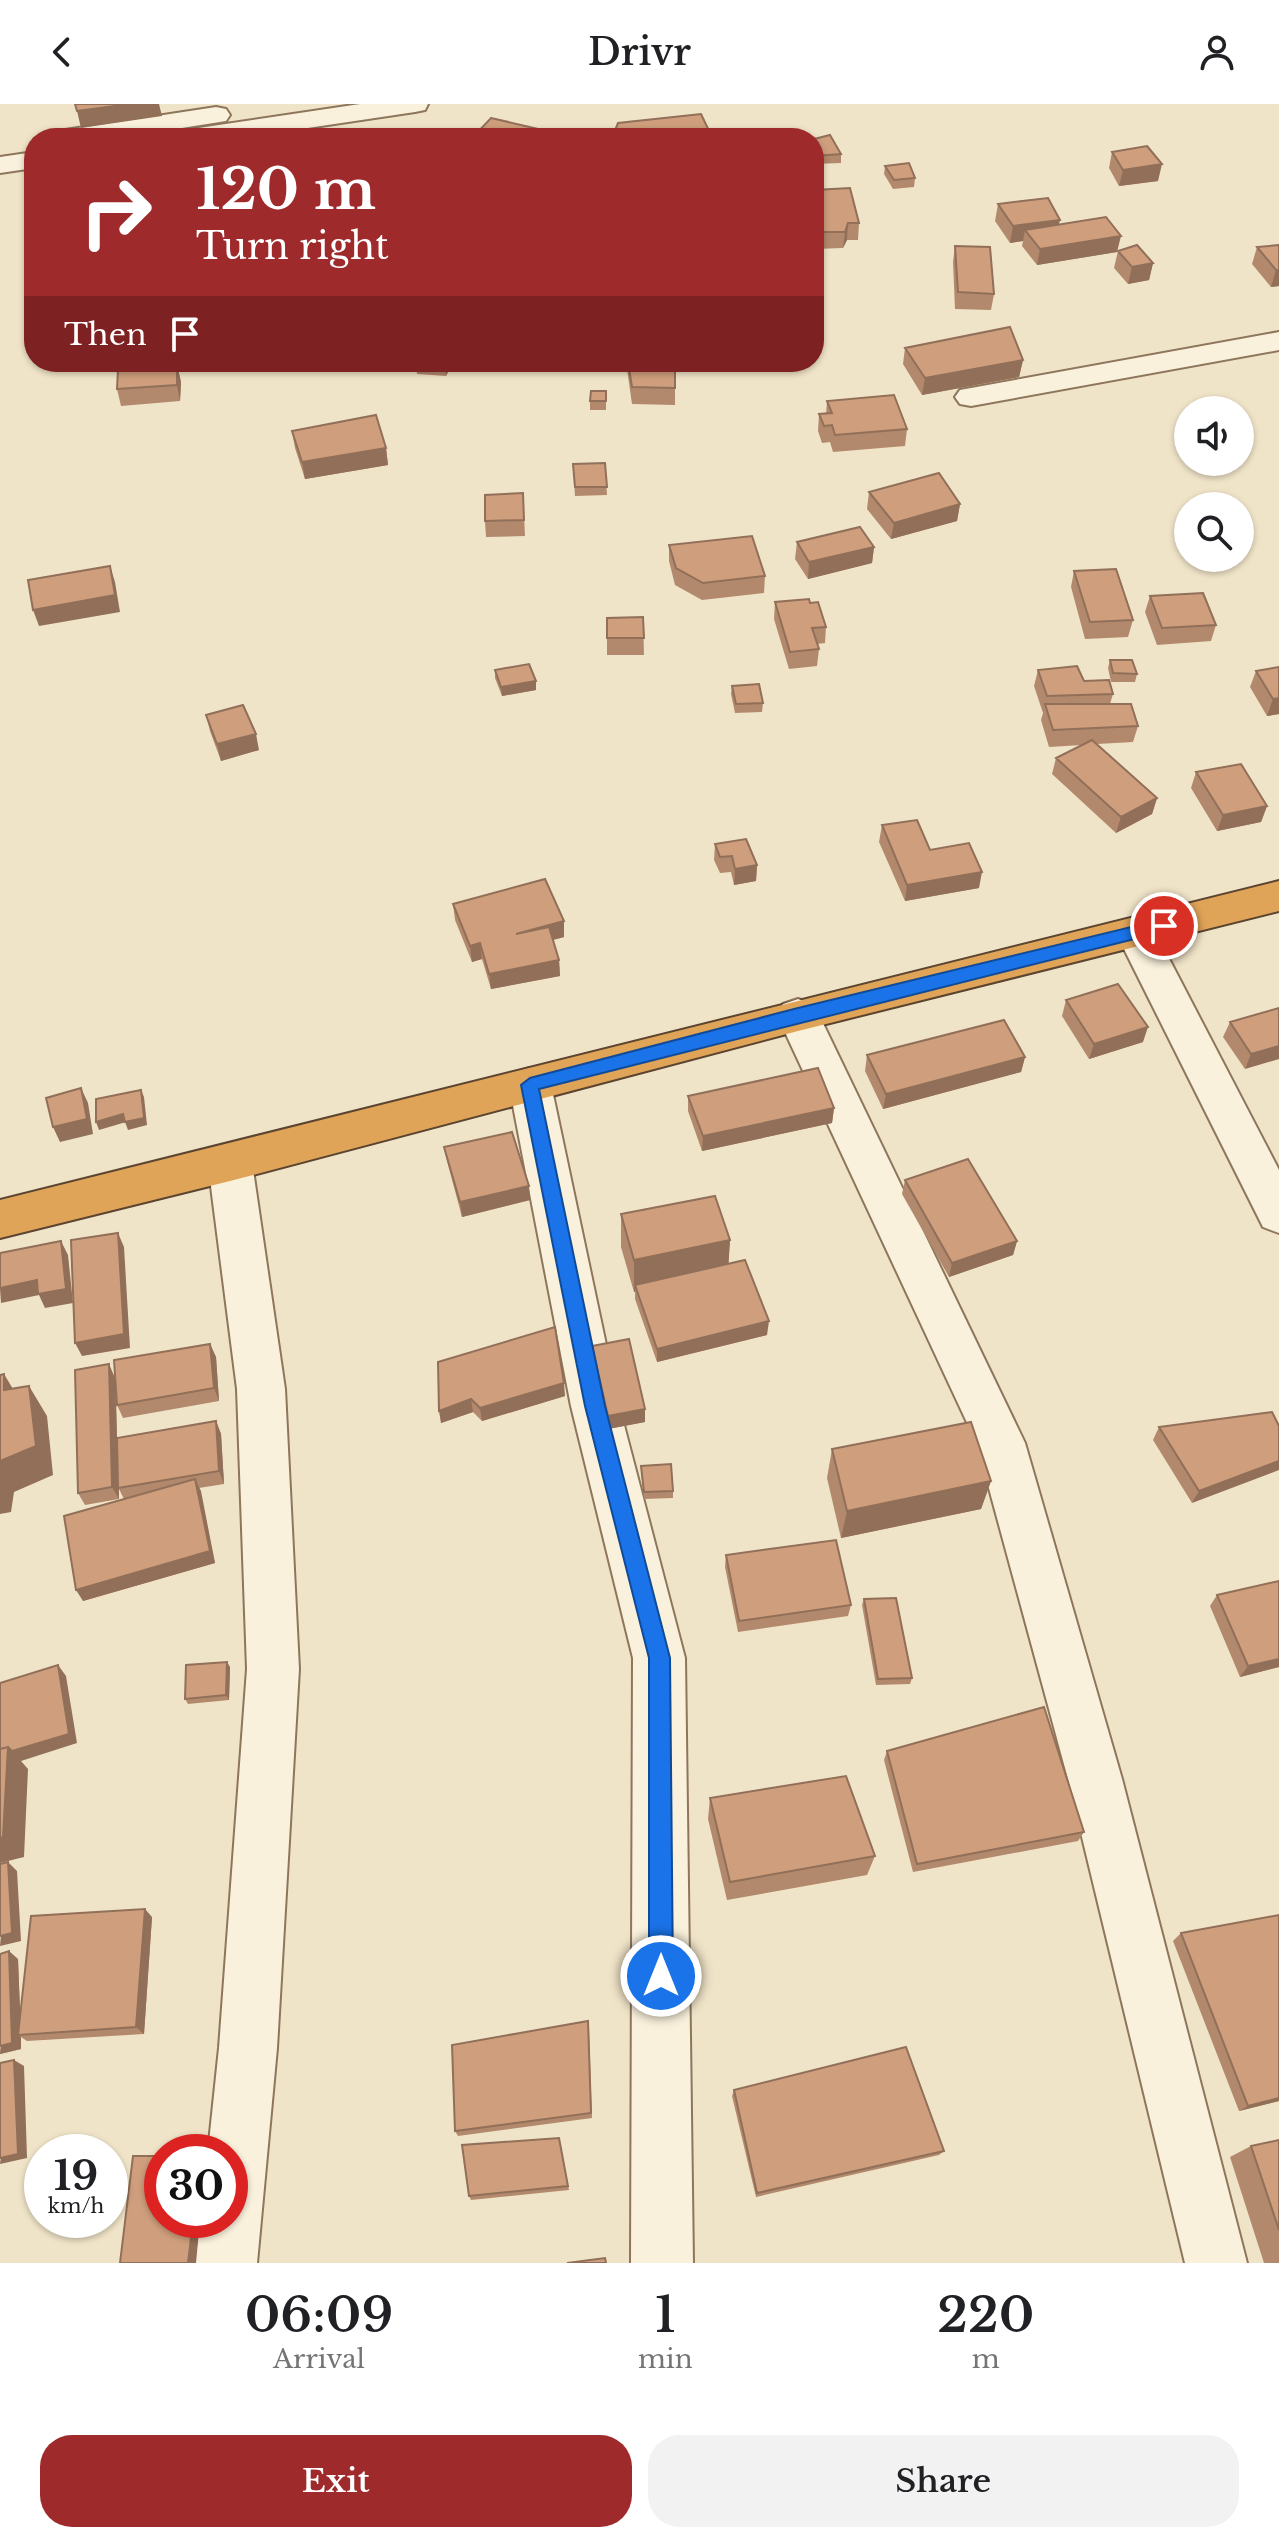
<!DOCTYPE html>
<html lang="en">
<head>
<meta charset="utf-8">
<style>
	body { margin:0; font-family:"Libre Baskerville",serif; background:#f2f2f2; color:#202124; height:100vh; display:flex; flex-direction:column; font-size:30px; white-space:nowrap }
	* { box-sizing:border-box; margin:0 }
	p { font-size:26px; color:#757577 }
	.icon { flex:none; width:44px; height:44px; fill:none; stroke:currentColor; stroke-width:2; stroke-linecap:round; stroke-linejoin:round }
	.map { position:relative; height:2159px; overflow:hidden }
	.side { display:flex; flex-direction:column; background:#fff; flex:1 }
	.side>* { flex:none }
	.top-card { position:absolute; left:24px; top:24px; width:800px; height:244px; border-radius:32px; box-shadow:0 2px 6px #0004; background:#9e2a2b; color:#fff; overflow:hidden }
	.buttons { position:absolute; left:1174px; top:292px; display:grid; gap:16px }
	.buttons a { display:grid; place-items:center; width:80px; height:80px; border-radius:50%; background:#fff; box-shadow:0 2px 6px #0004; font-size:40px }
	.speed { position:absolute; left:24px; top:2030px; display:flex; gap:16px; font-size:40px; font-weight:700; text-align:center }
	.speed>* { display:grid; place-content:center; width:104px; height:104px; border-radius:50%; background:#fff; box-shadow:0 2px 6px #0004; line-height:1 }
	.speed small { font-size:20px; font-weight:400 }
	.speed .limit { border:12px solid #d22; background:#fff; color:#111 }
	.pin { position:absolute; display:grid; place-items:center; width:68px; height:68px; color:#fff; margin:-34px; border:4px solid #fff; border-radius:50%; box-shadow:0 2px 8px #0007 }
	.me { position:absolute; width:88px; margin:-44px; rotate:0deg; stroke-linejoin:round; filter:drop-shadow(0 0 6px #0008) }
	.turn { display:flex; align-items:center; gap:28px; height:168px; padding:0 40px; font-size:36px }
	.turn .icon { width:104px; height:104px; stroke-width:2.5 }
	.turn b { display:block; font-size:56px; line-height:68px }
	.then { display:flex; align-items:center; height:76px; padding:0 40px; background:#0003; gap:16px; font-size:30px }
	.eta { display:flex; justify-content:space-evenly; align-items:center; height:136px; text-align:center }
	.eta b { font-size:48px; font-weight:600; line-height:56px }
	.action { display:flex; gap:16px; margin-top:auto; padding:16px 40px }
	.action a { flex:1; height:92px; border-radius:32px; background:#9e2a2b; color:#fff; font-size:32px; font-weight:600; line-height:92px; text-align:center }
	.action a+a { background:#f2f2f2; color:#202124 }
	header { display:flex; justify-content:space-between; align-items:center; height:104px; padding:0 40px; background:#fff; font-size:36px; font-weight:600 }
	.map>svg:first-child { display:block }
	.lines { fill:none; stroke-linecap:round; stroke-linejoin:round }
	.minor-casing { stroke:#8d765c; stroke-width:4 }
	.highway-casing { stroke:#5b4430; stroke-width:4 }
	.minor { fill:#faf1dc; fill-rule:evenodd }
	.highway { fill:#e0a458; fill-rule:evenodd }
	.wall { fill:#b2896c }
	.shaded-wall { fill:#916f58 }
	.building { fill:#cf9f7d; stroke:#916f58; stroke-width:2 }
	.route { fill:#1a73e8; stroke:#114b97; stroke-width:2 }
</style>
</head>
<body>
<header><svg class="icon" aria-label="back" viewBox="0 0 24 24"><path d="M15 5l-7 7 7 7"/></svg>Drivr<svg class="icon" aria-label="person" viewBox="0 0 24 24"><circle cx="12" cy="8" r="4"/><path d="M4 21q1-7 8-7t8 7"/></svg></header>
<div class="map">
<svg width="1279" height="2159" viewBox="0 0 1279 2159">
	<rect width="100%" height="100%" fill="#f0e4c8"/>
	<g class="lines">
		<g class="minor-casing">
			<path id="minor" d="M 360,0 L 428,0 L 425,6 L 415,8 L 240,34 L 171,34 L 175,28 L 185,26 Z
				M 216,3 L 226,5 L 230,11 L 226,17 L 119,34 L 51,34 L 55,28 L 65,26 Z
				M 34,48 L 34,64 L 0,69 L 0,53 Z
				M 1279,228 L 1279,246 L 971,302 L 960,300 L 955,293 L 960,286 Z
				M 1136,814 L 1150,818 L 1279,1066 L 1279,1129 L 1263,1123 L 1116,829 L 1122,818 Z
				M 798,895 L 813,900 L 819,911 L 1025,1339 L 1122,1675 L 1247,2159 L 1185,2159 L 1068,1675 L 977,1340 L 777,911 L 783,900 Z
				M 530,964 L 545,969 L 551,981 L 619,1302 L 685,1554 L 693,2159 L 631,2159 L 633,1554 L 571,1302 L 509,981 L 515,969 Z
				M 230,1041 L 245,1046 L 252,1059 L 285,1285 L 299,1565 L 277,1944 L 257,2159 L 195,2159 L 200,2116 L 230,2116 L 230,2048 L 208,2048 L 219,1944 L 247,1565 L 237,1285 L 208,1059 L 215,1046 Z"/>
		</g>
		<g class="highway-casing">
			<path id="highway" d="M 1279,777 L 1279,807 L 798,927 L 230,1077 L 0,1134 L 0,1096 Z"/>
		</g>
		<use href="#minor" class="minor"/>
		<use href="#highway" class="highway"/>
	</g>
	<path class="wall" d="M 814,35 L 841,50 L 841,59 L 814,60 Z
		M 1112,48 L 1158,77 L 1119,82 L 1109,64 Z
		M 885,62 L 915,74 L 914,83 L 893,85 L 884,70 Z
		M 814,86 L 859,119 L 858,136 L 847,136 L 843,144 L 814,145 Z
		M 998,100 L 1059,120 L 1117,148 L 1037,161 L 1022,142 L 1023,137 L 1010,139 L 995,117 Z
		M 1279,141 L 1279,182 L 1271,183 L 1252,160 L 1257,143 Z
		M 955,142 L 994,190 L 991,206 L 955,205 L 953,158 Z
		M 1118,147 L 1153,159 L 1149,176 L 1128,180 L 1114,164 Z
		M 905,244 L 1023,256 L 1019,273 L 922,291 L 903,260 Z
		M 286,258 L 313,258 L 310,263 L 286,261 Z
		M 416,258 L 453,258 L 446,272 L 417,270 Z
		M 626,258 L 675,258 L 675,301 L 632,300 Z
		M 177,261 L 181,278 L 180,297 L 121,302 L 117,285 Z
		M 606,287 L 606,306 L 590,306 L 590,297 Z
		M 827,297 L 907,325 L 905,342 L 833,348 L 830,338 L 822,339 L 818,327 L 819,310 L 826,310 Z
		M 292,327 L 386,344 L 388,361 L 305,375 L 295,344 Z
		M 605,359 L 607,391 L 575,392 L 573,360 Z
		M 869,388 L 960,400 L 957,417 L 891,435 L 867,405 Z
		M 523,389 L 525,432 L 486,433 L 485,417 Z
		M 797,438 L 874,443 L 872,459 L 808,475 L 795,455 Z
		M 669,441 L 765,472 L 764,489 L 702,496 L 675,481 L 669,457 Z
		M 1074,467 L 1133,516 L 1128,533 L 1085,535 L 1071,483 Z
		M 1150,492 L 1216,521 L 1211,537 L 1157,541 L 1145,508 Z
		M 775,498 L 810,499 L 826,523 L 825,539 L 817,540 L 819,545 L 817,562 L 789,565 L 774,515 Z
		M 643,513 L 644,551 L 607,551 L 607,514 Z
		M 1110,556 L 1137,570 L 1135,578 L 1111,578 L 1108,564 Z
		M 1279,563 L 1279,610 L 1267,612 L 1250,583 L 1256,567 Z
		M 495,566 L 536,586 L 502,592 L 495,574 Z
		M 1038,566 L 1084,577 L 1113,590 L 1110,600 L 1138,622 L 1133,638 L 1097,640 L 1157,694 L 1152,710 L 1116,729 L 1052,670 L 1056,654 L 1082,641 L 1049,643 L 1041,616 L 1043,609 L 1034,582 Z
		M 732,582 L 763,599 L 762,608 L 735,609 L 731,590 Z
		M 206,611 L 259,646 L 221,657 L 210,627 Z
		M 1196,668 L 1267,702 L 1261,718 L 1217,727 L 1191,684 Z
		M 882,721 L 930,746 L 979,784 L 905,797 L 879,738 Z
		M 715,740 L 757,761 L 756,777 L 734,781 L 731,768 L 720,769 L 714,756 Z
		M 453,800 L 564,833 L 553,836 L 559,856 L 560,872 L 491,885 L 482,855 L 472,858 L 455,816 Z
		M 1066,896 L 1143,938 L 1089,955 L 1062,912 Z
		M 1279,904 L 1245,965 L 1223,933 L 1230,918 Z
		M 867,951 L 1025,953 L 1021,968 L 883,1005 L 865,967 Z
		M 688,992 L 834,1004 L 832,1019 L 702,1047 L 688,1007 Z
		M 444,1043 L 530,1096 L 462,1113 L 447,1057 Z
		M 905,1076 L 1017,1137 L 1013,1151 L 949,1173 L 902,1090 Z
		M 621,1110 L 730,1136 L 728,1160 L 767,1231 L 657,1258 L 635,1195 L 635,1188 L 634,1188 L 621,1143 Z
		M 210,1240 L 216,1253 L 219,1297 L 123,1314 L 117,1301 L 116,1286 L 117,1334 L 216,1317 L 221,1330 L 224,1380 L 199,1384 L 215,1459 L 83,1497 L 124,1395 L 119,1385 L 119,1395 L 85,1401 L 78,1389 L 115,1273 Z
		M 592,1242 L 645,1305 L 645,1318 L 608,1325 L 593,1256 Z
		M 438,1258 L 565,1292 L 482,1317 L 473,1308 L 441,1319 Z
		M 1272,1308 L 1192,1399 L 1153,1336 L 1159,1323 Z
		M 832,1345 L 991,1377 L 981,1405 L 841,1434 L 827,1374 Z
		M 641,1368 L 673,1387 L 673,1394 L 644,1395 Z
		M 726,1451 L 851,1501 L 848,1512 L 738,1528 L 725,1463 Z
		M 1217,1491 L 1279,1563 L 1240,1573 L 1210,1502 Z
		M 864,1495 L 912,1574 L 910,1580 L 876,1581 L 862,1501 Z
		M 230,1563 L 229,1596 L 188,1600 L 185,1595 Z
		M 887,1647 L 1084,1728 L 1078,1737 L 913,1768 L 884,1656 Z
		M 710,1694 L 875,1752 L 867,1771 L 727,1796 L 708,1715 Z
		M 152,1813 L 144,1930 L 27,1937 L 21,1933 L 21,1945 L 0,1950 L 18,1855 L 20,1908 Z
		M 1181,1829 L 1279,1997 L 1239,2007 L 1173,1837 Z
		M 589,1924 L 592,2014 L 458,2032 L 455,2027 Z
		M 734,1986 L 944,2047 L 939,2051 L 756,2093 L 732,1992 Z
		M 559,2034 L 569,2086 L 471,2096 L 469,2092 Z
		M 1279,2036 L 1279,2159 L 1264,2159 L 1230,2053 L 1251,2042 Z"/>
	<path class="shaded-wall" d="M 130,0 L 159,0 L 162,12 L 81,24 L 77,7 Z
		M 1162,60 L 1158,77 L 1119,82 L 1123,66 Z
		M 1060,116 L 1056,133 L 1025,126 L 1023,137 L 1010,139 L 1013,122 Z
		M 848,119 L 847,136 L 843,144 L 845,128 Z
		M 1121,132 L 1117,148 L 1037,161 L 1040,145 Z
		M 1153,159 L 1149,176 L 1128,180 L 1132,163 Z
		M 1276,166 L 1279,166 L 1279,182 L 1271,183 Z
		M 1023,256 L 1019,273 L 922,291 L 925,274 Z
		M 445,258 L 453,258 L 446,272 Z
		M 177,261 L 181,278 L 180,297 L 177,281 Z
		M 386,344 L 388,361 L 305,375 L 302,358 Z
		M 960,400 L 957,417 L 891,435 L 894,419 Z
		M 874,443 L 872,459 L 808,475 L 809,458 Z
		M 110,462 L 115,478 L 120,508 L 39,522 L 33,506 Z
		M 536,577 L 536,586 L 502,592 L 501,583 Z
		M 1279,594 L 1279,610 L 1267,612 L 1273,595 Z
		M 256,630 L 259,646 L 221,657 L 217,640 Z
		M 1157,694 L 1152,710 L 1116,729 L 1121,713 Z
		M 1267,702 L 1261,718 L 1217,727 L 1223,711 Z
		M 757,761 L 756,777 L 734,781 L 735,765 Z
		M 982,768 L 979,784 L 905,797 L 907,781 Z
		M 564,817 L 564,833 L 517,845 L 516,830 Z
		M 480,839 L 482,855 L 472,858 L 470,842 Z
		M 559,856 L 560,872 L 491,885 L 489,870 Z
		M 1148,923 L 1143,938 L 1089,955 L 1094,940 Z
		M 1279,942 L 1279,955 L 1245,965 L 1251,950 Z
		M 1025,953 L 1021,968 L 883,1005 L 886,990 Z
		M 81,984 L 88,999 L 93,1030 L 60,1038 L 53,1023 Z
		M 141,986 L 144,993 L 147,1021 L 128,1026 L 125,1018 Z
		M 834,1004 L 832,1019 L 702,1047 L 703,1032 Z
		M 123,1010 L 126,1018 L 99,1026 L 96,1018 Z
		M 529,1082 L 530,1096 L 462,1113 L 460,1098 Z
		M 118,1129 L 124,1143 L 130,1244 L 82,1252 L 75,1239 Z
		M 730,1136 L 728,1169 L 635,1181 L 635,1188 L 634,1188 L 634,1156 Z
		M 61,1137 L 68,1151 L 73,1199 L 45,1204 L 39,1191 L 1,1199 L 0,1184 L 37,1176 Z
		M 1017,1137 L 1013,1151 L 949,1173 L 952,1159 Z
		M 769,1217 L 767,1231 L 657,1258 L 657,1245 Z
		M 210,1240 L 216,1253 L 219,1297 L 214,1284 Z
		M 109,1260 L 115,1274 L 119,1395 L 112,1383 Z
		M 4,1270 L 22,1300 L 4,1286 Z
		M 564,1279 L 565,1292 L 482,1317 L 480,1304 Z
		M 29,1282 L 47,1312 L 53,1371 L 14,1388 L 11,1408 L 0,1410 L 0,1357 Z
		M 471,1295 L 473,1308 L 441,1319 L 439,1307 Z
		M 645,1305 L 645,1318 L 608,1325 L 608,1312 Z
		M 216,1317 L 221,1330 L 224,1380 L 219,1367 Z
		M 1279,1357 L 1279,1366 L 1192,1399 L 1199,1387 Z
		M 195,1375 L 201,1387 L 215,1459 L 83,1497 L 76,1486 Z
		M 991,1377 L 981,1405 L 841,1434 L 847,1407 Z
		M 1279,1555 L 1279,1563 L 1240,1573 L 1248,1562 Z
		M 227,1558 L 230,1563 L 229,1596 L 226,1591 Z
		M 58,1561 L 66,1572 L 77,1639 L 21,1657 L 28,1665 L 24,1753 L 0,1759 L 0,1734 L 8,1643 Z
		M 8,1758 L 17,1767 L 21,1837 L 0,1842 Z
		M 145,1805 L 152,1813 L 144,1930 L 136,1923 Z
		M 9,1847 L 18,1855 L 21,1931 L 18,1931 L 21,1933 L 21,1945 L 0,1950 Z
		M 14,1956 L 24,1962 L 27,2054 L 0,2060 Z
		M 1279,1994 L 1279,1997 L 1239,2007 L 1248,2002 Z
		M 193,2116 L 200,2116 L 196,2159 L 188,2159 Z"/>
	<path class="building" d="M 75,0 L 130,0 L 77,7 Z
		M 701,10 L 712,33 L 616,34 L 614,29 L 618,19 Z
		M 491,14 L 556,29 L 552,34 L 488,34 L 475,31 Z
		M 350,31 L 350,34 L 324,34 Z
		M 830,31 L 841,50 L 814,52 L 814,35 Z
		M 1147,42 L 1162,60 L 1123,66 L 1112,48 Z
		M 909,59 L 915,74 L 894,76 L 885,62 Z
		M 850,84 L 859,119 L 848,119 L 845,128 L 814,128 L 814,86 Z
		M 1048,94 L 1060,116 L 1013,122 L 998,100 Z
		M 1106,113 L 1121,132 L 1040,145 L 1025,126 Z
		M 1137,141 L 1153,159 L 1132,163 L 1118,147 Z
		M 1279,141 L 1279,166 L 1276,166 L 1257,143 Z
		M 955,142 L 990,143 L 994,190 L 958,188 Z
		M 1010,223 L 1023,256 L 925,274 L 905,244 Z
		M 628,258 L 675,258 L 675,284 L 632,283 Z
		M 177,261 L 177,281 L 117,285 L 118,265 Z
		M 591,287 L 606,287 L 606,297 L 590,297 Z
		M 894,291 L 907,325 L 835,331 L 832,321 L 824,322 L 819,310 L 832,309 L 827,297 Z
		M 376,311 L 386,344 L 302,358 L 292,327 Z
		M 605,359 L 607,383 L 575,383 L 573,360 Z
		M 939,369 L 960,400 L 894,419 L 869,388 Z
		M 523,389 L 524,416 L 485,417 L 485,391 Z
		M 860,423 L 874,443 L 809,458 L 797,438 Z
		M 752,432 L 765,472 L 703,479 L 676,464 L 669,441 Z
		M 110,462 L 115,491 L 33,506 L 28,476 Z
		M 1116,465 L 1133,516 L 1090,518 L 1074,467 Z
		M 1203,489 L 1216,521 L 1162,524 L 1150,492 Z
		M 809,495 L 810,499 L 818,498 L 826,523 L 812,524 L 819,545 L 790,548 L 775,498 Z
		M 643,513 L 644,534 L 607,534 L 607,514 Z
		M 1110,556 L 1132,556 L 1137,570 L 1113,569 Z
		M 529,560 L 536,577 L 501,583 L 495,566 Z
		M 1077,562 L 1084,577 L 1109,576 L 1113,590 L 1047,592 L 1038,566 Z
		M 1279,563 L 1279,594 L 1273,595 L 1256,567 Z
		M 759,580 L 763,599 L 736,600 L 732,582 Z
		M 1045,600 L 1131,600 L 1138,622 L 1053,626 Z
		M 243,601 L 256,630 L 217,640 L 206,611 Z
		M 1092,636 L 1157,694 L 1121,713 L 1056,654 Z
		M 1241,660 L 1267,702 L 1223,711 L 1196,668 Z
		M 917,716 L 930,746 L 969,739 L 982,768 L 907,781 L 882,721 Z
		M 746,735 L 757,761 L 735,765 L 732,752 L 720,753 L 715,740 Z
		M 545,775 L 564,817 L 516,830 L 549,823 L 559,856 L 489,870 L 480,839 L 470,842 L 453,800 Z
		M 1118,880 L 1148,923 L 1094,940 L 1066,896 Z
		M 1279,904 L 1279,942 L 1251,950 L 1230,918 Z
		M 1004,916 L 1025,953 L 886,990 L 867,951 Z
		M 818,964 L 834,1004 L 703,1032 L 688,992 Z
		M 81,984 L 87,1015 L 53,1023 L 46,994 Z
		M 141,986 L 144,1014 L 125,1018 L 123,1010 L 96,1018 L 96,995 Z
		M 512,1028 L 529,1082 L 460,1098 L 444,1043 Z
		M 968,1055 L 1017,1137 L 952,1159 L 905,1076 Z
		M 715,1092 L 730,1136 L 634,1156 L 621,1110 Z
		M 118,1129 L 124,1230 L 75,1239 L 71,1136 Z
		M 61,1137 L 66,1185 L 38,1190 L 37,1176 L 0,1184 L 0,1149 Z
		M 745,1156 L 769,1217 L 657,1245 L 635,1181 Z
		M 555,1223 L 564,1279 L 480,1304 L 471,1295 L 439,1307 L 438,1258 Z
		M 629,1235 L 645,1305 L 608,1312 L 592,1242 Z
		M 210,1240 L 214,1284 L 117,1301 L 114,1256 Z
		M 109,1260 L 112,1383 L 78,1389 L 75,1266 Z
		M 4,1270 L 4,1286 L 29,1282 L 36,1342 L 0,1357 L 0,1271 Z
		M 1272,1308 L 1279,1322 L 1279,1357 L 1199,1387 L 1159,1323 Z
		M 216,1317 L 219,1367 L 118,1384 L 117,1334 Z
		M 971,1318 L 991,1377 L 847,1407 L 832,1345 Z
		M 671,1360 L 673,1387 L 644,1388 L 641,1362 Z
		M 195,1375 L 210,1447 L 76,1486 L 64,1412 Z
		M 836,1436 L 851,1501 L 739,1517 L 726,1451 Z
		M 1279,1477 L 1279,1555 L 1248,1562 L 1217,1491 Z
		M 896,1494 L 912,1574 L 878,1575 L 864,1495 Z
		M 227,1558 L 226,1591 L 185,1595 L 186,1561 Z
		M 58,1561 L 69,1630 L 12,1647 L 8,1643 L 0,1645 L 0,1579 Z
		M 1044,1603 L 1084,1728 L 917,1760 L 887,1647 Z
		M 8,1643 L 3,1733 L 0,1734 L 0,1645 Z
		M 846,1672 L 875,1752 L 730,1778 L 710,1694 Z
		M 8,1758 L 12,1829 L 0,1832 L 0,1760 Z
		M 145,1805 L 136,1923 L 18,1931 L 31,1812 Z
		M 1279,1811 L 1279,1994 L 1248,2002 L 1181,1829 Z
		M 9,1847 L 12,1939 L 0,1942 L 0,1850 Z
		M 588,1917 L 591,2009 L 455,2027 L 452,1941 Z
		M 906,1943 L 944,2047 L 757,2089 L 734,1986 Z
		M 14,1956 L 18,2050 L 0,2054 L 0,1959 Z
		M 559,2034 L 568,2082 L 469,2092 L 462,2041 Z
		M 1279,2036 L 1279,2126 L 1251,2042 Z
		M 133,2052 L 162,2052 L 162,2116 L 193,2116 L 188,2159 L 120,2159 Z
		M 605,2154 L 606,2159 L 567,2159 Z"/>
	<path class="route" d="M 1164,815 L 1170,817 L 1173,822 L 1170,826 L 539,985 L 605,1302 L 670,1554 L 673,1872 L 669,1881 L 661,1884 L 653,1881 L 649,1872 L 649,1554 L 585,1302 L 521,981 L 530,974 L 798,904 Z"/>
</svg>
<div class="buttons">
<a><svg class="icon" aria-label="sound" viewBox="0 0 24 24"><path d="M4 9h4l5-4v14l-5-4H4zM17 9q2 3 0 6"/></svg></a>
<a><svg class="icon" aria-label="search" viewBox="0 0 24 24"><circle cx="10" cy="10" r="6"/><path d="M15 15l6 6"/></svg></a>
</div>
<div class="speed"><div>19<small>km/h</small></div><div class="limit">30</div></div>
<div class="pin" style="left:1164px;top:822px;background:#d93025"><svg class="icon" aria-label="arrive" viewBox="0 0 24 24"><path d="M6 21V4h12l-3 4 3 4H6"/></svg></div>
<svg class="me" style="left:661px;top:1872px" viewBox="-20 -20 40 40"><circle r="17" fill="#1a73e8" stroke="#fff" stroke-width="3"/><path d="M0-11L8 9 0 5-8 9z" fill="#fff"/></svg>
<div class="top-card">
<div class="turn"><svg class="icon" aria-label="right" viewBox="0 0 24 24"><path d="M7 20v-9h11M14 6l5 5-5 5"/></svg><div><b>120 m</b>Turn right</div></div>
<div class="then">Then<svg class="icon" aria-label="arrive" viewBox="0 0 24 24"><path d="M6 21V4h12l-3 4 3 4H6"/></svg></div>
</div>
</div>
<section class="side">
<div class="eta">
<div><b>06:09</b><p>Arrival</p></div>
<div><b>1</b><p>min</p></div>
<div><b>220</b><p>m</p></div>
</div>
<div class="action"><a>Exit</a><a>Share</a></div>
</section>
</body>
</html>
